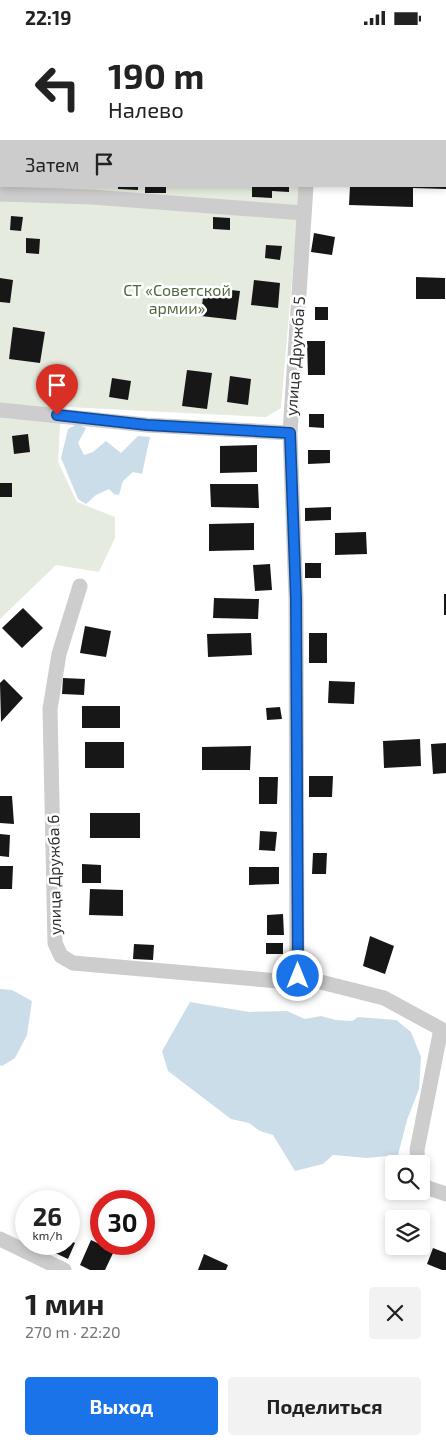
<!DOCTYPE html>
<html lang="ru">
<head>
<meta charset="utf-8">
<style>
	body { margin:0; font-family:"Exo 2",sans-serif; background:#f2f2f2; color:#222; height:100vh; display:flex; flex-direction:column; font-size:19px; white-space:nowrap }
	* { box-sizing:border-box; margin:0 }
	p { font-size:16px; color:#767676 }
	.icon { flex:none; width:28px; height:28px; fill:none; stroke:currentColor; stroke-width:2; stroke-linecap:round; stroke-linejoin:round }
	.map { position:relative; height:1235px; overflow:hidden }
	.drawer { display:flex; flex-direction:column; background:#fff; flex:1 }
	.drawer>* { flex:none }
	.guide { position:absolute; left:0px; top:0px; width:446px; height:152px; box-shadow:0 2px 8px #0003; background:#fff; color:#222; overflow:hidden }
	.fabs { position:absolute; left:385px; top:1120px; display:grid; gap:10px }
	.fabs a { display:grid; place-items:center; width:45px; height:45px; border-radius:5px; background:#fff; box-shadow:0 2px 8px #0003; font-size:25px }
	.speed { position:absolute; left:15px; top:1155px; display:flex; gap:10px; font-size:25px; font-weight:700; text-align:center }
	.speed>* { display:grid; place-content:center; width:65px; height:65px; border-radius:50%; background:#fff; box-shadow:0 2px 8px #0003; line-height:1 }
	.speed small { font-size:12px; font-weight:400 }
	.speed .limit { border:8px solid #d22; background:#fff; color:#111 }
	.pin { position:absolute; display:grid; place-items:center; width:42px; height:42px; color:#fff; margin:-51px -21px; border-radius:50% 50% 50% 0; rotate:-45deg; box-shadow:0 0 5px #0007 }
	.pin .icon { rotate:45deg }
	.me { position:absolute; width:55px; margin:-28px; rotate:0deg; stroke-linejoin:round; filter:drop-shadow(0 0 4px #0008) }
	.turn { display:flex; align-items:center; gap:18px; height:105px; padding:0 25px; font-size:22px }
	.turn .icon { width:65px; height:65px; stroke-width:2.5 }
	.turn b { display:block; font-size:35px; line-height:42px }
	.then { display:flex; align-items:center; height:48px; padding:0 25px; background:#0003; gap:10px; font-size:19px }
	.round { display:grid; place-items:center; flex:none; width:52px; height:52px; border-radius:5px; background:#f2f2f2 }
	.head { display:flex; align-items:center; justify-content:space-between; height:85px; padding:0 25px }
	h1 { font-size:30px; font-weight:700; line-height:38px }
	.primary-button { display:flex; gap:10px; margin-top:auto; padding:10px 25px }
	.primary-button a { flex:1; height:58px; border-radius:5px; background:#1a73e8; color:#fff; font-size:20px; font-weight:700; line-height:58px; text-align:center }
	.primary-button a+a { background:#f2f2f2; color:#222 }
	.status { display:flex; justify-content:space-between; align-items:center; height:35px; padding:0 25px; background:#fff; direction:ltr }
	.status svg { height:14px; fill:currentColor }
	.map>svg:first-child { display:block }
	.green { fill:#e5ecdf }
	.water { fill:#ccddea }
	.building { fill:#171717 }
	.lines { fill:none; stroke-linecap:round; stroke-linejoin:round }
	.minor { stroke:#cdcdcd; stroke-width:15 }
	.route-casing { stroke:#114b97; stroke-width:12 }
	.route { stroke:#1a73e8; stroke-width:9 }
	.labels { text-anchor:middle; stroke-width:5; stroke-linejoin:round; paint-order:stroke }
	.park-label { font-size:16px; fill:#516940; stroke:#fff }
	.street-label { font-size:16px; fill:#303030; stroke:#fff }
</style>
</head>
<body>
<div class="status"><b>22:19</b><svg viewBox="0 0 49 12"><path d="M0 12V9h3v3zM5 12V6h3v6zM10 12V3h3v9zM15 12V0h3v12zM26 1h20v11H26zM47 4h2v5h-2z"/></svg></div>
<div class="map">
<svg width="446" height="1235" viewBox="0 0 446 1235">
	<rect width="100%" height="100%" fill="#fff"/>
	<path class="green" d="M 0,71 L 1,151 L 300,151 L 281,373 L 266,382 L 67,372 L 60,389 L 58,427 L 77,467 L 115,482 L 115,503 L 99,537 L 56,530 L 0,584 Z"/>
	<path class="water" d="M 77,389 L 86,393 L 78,408 L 84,420 L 93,417 L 106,406 L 121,418 L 138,401 L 150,402 L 142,439 L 133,437 L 123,446 L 119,460 L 114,459 L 109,454 L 96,460 L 86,469 L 78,464 L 61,423 L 68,394 Z
		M 0,954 L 12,955 L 32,966 L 27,1000 L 15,1023 L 2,1031 L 0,1030 Z
		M 190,967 L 249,977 L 287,976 L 305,984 L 321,981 L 336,985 L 352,986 L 358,982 L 396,985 L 411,997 L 421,1022 L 419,1054 L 407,1085 L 398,1120 L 367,1123 L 333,1120 L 323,1129 L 295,1136 L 273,1100 L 260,1096 L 249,1088 L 231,1084 L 168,1036 L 162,1016 Z"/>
	<path class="building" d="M 118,151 L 138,151 L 138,155 L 118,154 Z
		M 145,151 L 166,151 L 166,158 L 145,158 Z
		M 252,151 L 289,151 L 289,157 L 272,156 L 272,163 L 252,162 Z
		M 350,151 L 446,151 L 446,154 L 413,153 L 413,172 L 349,170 Z
		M 11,181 L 23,182 L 21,196 L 10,195 Z
		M 213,182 L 230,183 L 230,195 L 213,194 Z
		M 314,198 L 335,202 L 332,220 L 311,217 Z
		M 26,203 L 40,204 L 39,219 L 26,218 Z
		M 266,210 L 282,211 L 280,225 L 265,223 Z
		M 416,242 L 445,243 L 445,264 L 416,264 Z
		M 0,243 L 13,245 L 10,268 L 0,267 Z
		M 254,245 L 280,248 L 278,273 L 251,270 Z
		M 204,252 L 240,256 L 236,285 L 201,281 Z
		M 315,272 L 328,272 L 328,285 L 315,285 Z
		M 13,292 L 45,297 L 40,328 L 9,324 Z
		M 307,306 L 325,306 L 325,340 L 308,340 Z
		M 187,335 L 212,338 L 207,374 L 182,371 Z
		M 230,341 L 251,344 L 248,370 L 227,367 Z
		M 112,343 L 131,346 L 128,365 L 109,362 Z
		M 309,379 L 324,379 L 324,393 L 309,392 Z
		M 28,399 L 30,417 L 14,419 L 12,401 Z
		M 257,410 L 257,437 L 220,438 L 220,411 Z
		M 308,415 L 330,415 L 330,428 L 308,429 Z
		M 0,448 L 12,448 L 12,462 L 0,462 Z
		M 210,449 L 258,449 L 259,473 L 211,472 Z
		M 331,472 L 331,485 L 305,486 L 305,473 Z
		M 254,488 L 254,515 L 209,516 L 209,489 Z
		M 366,497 L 367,519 L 335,520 L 335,498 Z
		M 305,528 L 321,528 L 321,543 L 305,543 Z
		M 270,529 L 272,555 L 255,556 L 253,530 Z
		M 444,559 L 446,559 L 446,580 L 444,580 Z
		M 214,563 L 259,564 L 258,584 L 213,583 Z
		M 23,573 L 43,593 L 22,613 L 2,593 Z
		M 85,591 L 111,596 L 106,622 L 80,618 Z
		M 251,598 L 252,620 L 208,622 L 207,599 Z
		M 309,598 L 327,598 L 327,628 L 309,628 Z
		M 63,643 L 85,644 L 84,660 L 62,659 Z
		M 4,644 L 23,663 L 1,687 L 0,648 Z
		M 329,646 L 355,647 L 354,669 L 328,668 Z
		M 82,671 L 120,671 L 120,693 L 82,693 Z
		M 280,672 L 282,684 L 267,685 L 266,673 Z
		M 420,704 L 421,731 L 384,733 L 383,706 Z
		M 85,707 L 124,707 L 124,733 L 85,733 Z
		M 446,708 L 446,738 L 433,739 L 431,709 Z
		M 251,711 L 250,735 L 202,735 L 202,712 Z
		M 309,741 L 333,741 L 332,762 L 309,762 Z
		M 259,742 L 278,742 L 277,769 L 259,769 Z
		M 0,761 L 12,761 L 14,789 L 0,788 Z
		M 90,778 L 140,778 L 140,803 L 90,803 Z
		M 260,796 L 277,797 L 275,816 L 259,815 Z
		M 0,799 L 10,800 L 9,822 L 0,821 Z
		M 313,818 L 327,818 L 326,839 L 312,839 Z
		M 82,829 L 101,830 L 101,848 L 82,848 Z
		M 0,831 L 13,831 L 12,854 L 0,854 Z
		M 249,832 L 279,832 L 279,849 L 249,850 Z
		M 90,854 L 123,855 L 123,881 L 89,880 Z
		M 283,879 L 284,900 L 267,900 L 267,880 Z
		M 370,901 L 394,911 L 385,939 L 363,931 Z
		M 266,908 L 283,908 L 283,919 L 266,919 Z
		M 134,909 L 154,910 L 153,925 L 133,924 Z
		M 26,1187 L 26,1204 L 19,1200 Z
		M 69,1205 L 75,1208 L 68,1224 L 53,1217 L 57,1209 L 69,1209 Z
		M 91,1205 L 114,1216 L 105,1235 L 90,1235 L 80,1230 Z
		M 433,1213 L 446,1218 L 446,1235 L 442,1235 L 427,1229 Z
		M 204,1219 L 228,1230 L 226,1235 L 198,1235 Z"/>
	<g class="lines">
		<path class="minor" d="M 39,0 L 40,1
			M 176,1 L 177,0
			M 0,54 L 1,54
			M 445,78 L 446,78
			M 0,159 L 92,162 L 304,178
			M 0,375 L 147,390 L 290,398
			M 80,551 L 59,619 L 50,674 L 55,908 L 61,921 L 73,928 L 278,946 L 297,941
			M 297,941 L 296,564 L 290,398 L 306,151
			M 297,941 L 384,963 L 441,994
			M 418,1129 L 417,1115 L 441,994
			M 421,1142 L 425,1152 L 446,1159
			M 0,1204 L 64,1235"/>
	</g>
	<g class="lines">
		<g class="route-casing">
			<path id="route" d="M 57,380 L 147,390 L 290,398 L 296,564 L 298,941"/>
		</g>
		<use href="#route" class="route"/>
	</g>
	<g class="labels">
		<g class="park-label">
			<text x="177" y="261">СТ «Советской<tspan x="177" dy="18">армии»</tspan></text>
		</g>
		<g class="street-label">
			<text transform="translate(295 321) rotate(-86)" y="6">улица Дружба 5</text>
			<text transform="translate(54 840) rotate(-91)" y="6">улица Дружба 6</text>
		</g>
	</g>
</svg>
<div class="fabs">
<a><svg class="icon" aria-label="search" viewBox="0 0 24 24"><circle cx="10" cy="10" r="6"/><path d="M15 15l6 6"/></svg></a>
<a><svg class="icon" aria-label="layers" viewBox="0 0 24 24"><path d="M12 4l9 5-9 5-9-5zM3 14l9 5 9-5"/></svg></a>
</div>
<div class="speed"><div>26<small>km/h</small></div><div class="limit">30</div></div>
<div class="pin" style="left:57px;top:380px;background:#d93025"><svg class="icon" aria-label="arrive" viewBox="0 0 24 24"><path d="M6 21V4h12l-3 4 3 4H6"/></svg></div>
<svg class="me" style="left:298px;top:941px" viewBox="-20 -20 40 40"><circle r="17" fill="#1a73e8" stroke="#fff" stroke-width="3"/><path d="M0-11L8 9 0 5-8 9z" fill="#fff"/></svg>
<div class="guide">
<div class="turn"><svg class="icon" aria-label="left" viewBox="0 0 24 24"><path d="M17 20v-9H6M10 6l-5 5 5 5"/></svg><div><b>190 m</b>Налево</div></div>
<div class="then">Затем<svg class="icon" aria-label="arrive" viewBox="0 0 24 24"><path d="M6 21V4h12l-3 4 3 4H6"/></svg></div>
</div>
</div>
<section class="drawer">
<div class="head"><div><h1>1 мин</h1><p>270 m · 22:20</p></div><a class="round"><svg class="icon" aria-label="close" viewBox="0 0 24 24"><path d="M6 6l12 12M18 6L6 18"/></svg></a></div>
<div class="primary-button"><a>Выход</a><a>Поделиться</a></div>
</section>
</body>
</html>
